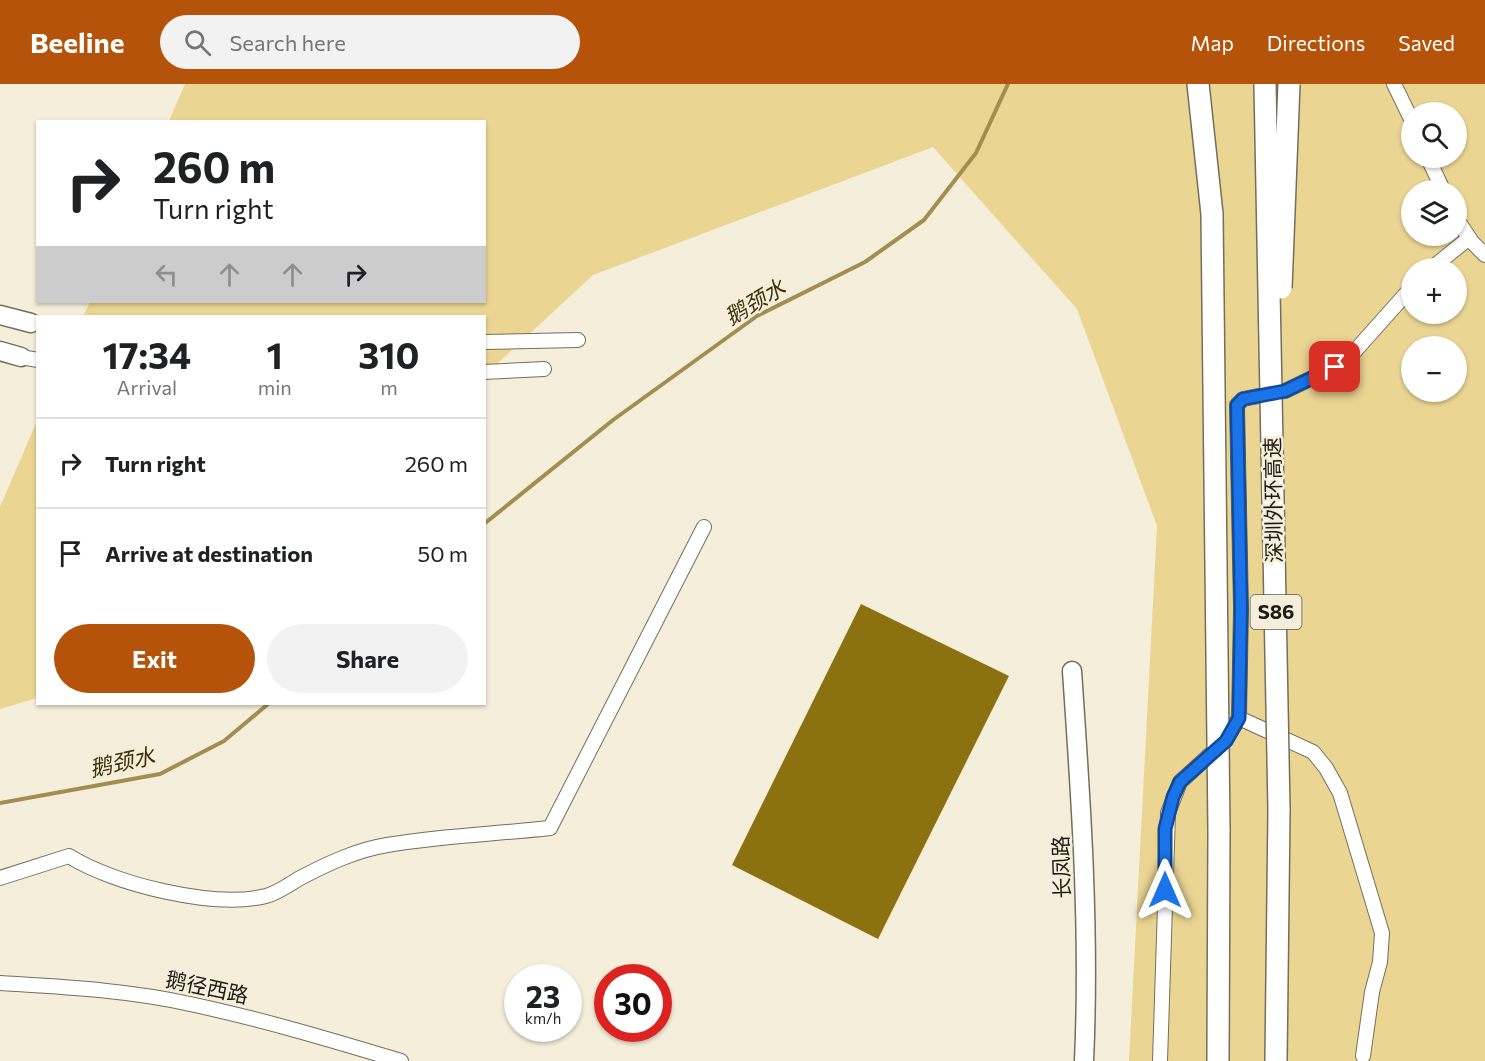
<!DOCTYPE html>
<html lang="en">
<head>
<meta charset="utf-8">
<style>
	body { margin:0; font-family:Commissioner,"Noto Sans SC",sans-serif; background:#f2f2f2; color:#202124; height:100vh; display:flex; flex-direction:column; font-size:22px; white-space:nowrap }
	* { box-sizing:border-box; margin:0 }
	p { font-size:20px; color:#757577 }
	.icon { flex:none; width:33px; height:33px; fill:none; stroke:currentColor; stroke-width:2; stroke-linecap:round; stroke-linejoin:round }
	.map { position:relative; flex:1; overflow:hidden }
	.sheet { position:absolute; left:36px; top:231px; width:450px; height:390px; display:flex; flex-direction:column; background:#fff; border-radius:0px; box-shadow:0 2px 4px #0004 }
	.sheet>* { flex:none }
	.top-card { position:absolute; left:36px; top:36px; width:450px; height:183px; border-radius:0px; box-shadow:0 2px 4px #0004; background:#fff; color:#202124; overflow:hidden }
	.buttons { position:absolute; left:1401px; top:18px; display:grid; gap:12px }
	.buttons a { display:grid; place-items:center; width:66px; height:66px; border-radius:50%; background:#fff; box-shadow:0 2px 4px #0004; font-size:30px }
	.speed { position:absolute; left:504px; top:880px; display:flex; gap:12px; font-size:30px; font-weight:700; text-align:center }
	.speed>* { display:grid; place-content:center; width:78px; height:78px; border-radius:50%; background:#fff; box-shadow:0 2px 4px #0004; line-height:1 }
	.speed small { font-size:15px; font-weight:400 }
	.speed .limit { border:9px solid #d22; background:#fff; color:#111 }
	.pin { position:absolute; display:grid; place-items:center; width:51px; height:51px; color:#fff; margin:-26px; border-radius:12px; box-shadow:0 3px 9px #0006 }
	.me { position:absolute; width:66px; margin:-33px; rotate:0deg; stroke-linejoin:round; filter:drop-shadow(0 0 4px #0008) }
	.turn { display:flex; align-items:center; gap:21px; height:126px; padding:0 18px; font-size:27px }
	.turn .icon { width:78px; height:78px; stroke-width:2.5 }
	.turn b { display:block; font-size:42px; line-height:51px }
	.lanes { display:flex; align-items:center; height:57px; padding:0 18px; background:#0003; justify-content:center; gap:30px; direction:ltr }
	.lanes .off { opacity:.35 }
	.eta { display:flex; justify-content:space-evenly; align-items:center; height:102px; text-align:center }
	.eta b { font-size:36px; font-weight:700; line-height:42px }
	.action { display:flex; gap:12px; margin-top:auto; padding:12px 18px }
	.action a { flex:1; height:69px; border-radius:36px; background:#b45309; color:#fff; font-size:24px; font-weight:700; line-height:69px; text-align:center }
	.action a+a { background:#f2f2f2; color:#202124 }
	ul { padding:0; list-style:none }
	li { display:flex; align-items:center; gap:18px; height:90px; padding:0 18px; border-top:2px solid #e0e0e0 }
	li div { flex:1 }
	li b { display:block; font-size:22px }
	li em { font-style:normal }
	header { display:flex; align-items:center; gap:36px; box-sizing:border-box; height:84px; padding:0 30px; background:#b45309; color:#fff }
	header strong { font-size:28px }
	nav { display:flex; gap:33px; margin-inline-start:auto; font-size:21px }
	.search { width:420px; height:54px; background:#f2f2f2; display:flex; align-items:center; gap:15px; box-sizing:border-box; padding:0 21px; border-radius:33px; color:#757577; font-size:22px }
	.map>svg:first-child { display:block }
	.green { fill:#ebd593; fill-rule:evenodd }
	.lines { fill:none; stroke-linecap:round; stroke-linejoin:round }
	.stream { stroke:#a38e51; stroke-width:4 }
	.building { fill:#8c7110 }
	.minor-casing { stroke:#746e5c; stroke-width:16 }
	.major-casing { stroke:#746e5c; stroke-width:21 }
	.highway-casing { stroke:#746e5c; stroke-width:24 }
	.minor { stroke:#fff; stroke-width:14 }
	.major { stroke:#fff; stroke-width:18 }
	.highway { stroke:#fff; stroke-width:21 }
	.highway-bridge-casing { stroke:#746e5c; stroke-width:24; stroke-linecap:butt }
	.highway-bridge { stroke:#fff; stroke-width:21 }
	.route-casing { stroke:#114b97; stroke-width:15 }
	.route { stroke:#1a73e8; stroke-width:10 }
	.labels { text-anchor:middle; stroke-width:5; stroke-linejoin:round; paint-order:stroke }
	.shield { fill:#f5eeda; stroke:#5e5a4f; stroke-width:1.5 }
	.shield-label { font-size:20px; font-weight:bold; fill:#1d1b13 }
	.street-label { font-size:21px; fill:#1d1b13; stroke:#f5eeda }
	.water-label { font-size:22px; font-style:italic; fill:#3e320c; stroke:#f5eeda }
</style>
</head>
<body>
<header>
<strong>Beeline</strong>
<div class="search"><svg class="icon" aria-label="search" viewBox="0 0 24 24"><circle cx="10" cy="10" r="6"/><path d="M15 15l6 6"/></svg>Search here</div>
<nav><a>Map</a><a>Directions</a><a>Saved</a></nav>
</header>
<div class="map">
<svg width="1485" height="977" viewBox="0 0 1485 977">
	<rect width="100%" height="100%" fill="#f5eeda"/>
	<path class="green" d="M 185,0 L 1485,0 L 1485,977 L 1129,977 L 1157,442 L 1077,225 L 933,63 L 593,191 L 485,291 L 484,232 L 83,232 L 90,218 L 484,218 L 484,38 L 169,37 ZM 1412,28 L 1456,28 L 1456,74 L 1412,74 ZM 1412,106 L 1456,106 L 1456,152 L 1412,152 ZM 1412,184 L 1456,184 L 1456,230 L 1412,230 ZM 1412,262 L 1456,262 L 1456,308 L 1412,308 Z
		M 37,337 L 37,614 L 0,625 L 0,423 Z"/>
	<g class="lines">
		<path class="stream" d="M 484,440 L 613,336 L 757,232 L 865,178 L 924,136 L 976,69 L 1008,0
			M 0,719 L 160,690 L 224,657 L 268,620"/>
	</g>
	<path class="building" d="M 861,520 L 1009,592 L 878,855 L 732,781 Z"/>
	<g class="lines">
		<g class="minor-casing">
			<path id="minor" d="M 1394,0 L 1412,37
				M 1428,74 L 1443,106
				M 1456,134 L 1472,158 L 1485,171
				M 1432,184 L 1469,154
				M 484,258 L 578,256
				M 21,273 L 38,276
				M 484,288 L 544,285
				M 1239,634 L 1313,668 L 1326,684 L 1340,709 L 1382,849 L 1380,878 L 1372,908 L 1363,972
				M 0,794 L 69,772 C 113,800 214,825 266,812 C 278,809 291,799 302,793 C 329,779 357,766 387,761 C 440,752 496,750 550,744 L 704,443
				M 0,899 C 63,903 128,906 190,920 C 261,935 331,956 401,977
				M 1160,977 L 1168,729 L 1180,698 L 1225,657 L 1239,634 L 1241,525 L 1237,321 L 1243,315 L 1285,307 L 1335,283 L 1355,267 L 1412,203"/>
		</g>
		<g class="major-casing">
			<path id="major" d="M 0,231 L 31,239
				M 0,267 L 21,273
				M 1072,587 C 1081,717 1090,846 1084,977"/>
		</g>
		<g class="highway-casing">
			<path id="highway" d="M 1198,0 L 1212,130
				M 1218,977 L 1219,746
				M 1276,977 L 1279,726"/>
		</g>
		<use href="#minor" class="minor"/>
		<use href="#major" class="major"/>
		<use href="#highway" class="highway"/>
		<g class="highway-bridge-casing">
			<path id="highway-bridge" d="M 1265,0 L 1279,726
				M 1212,130 L 1219,746
				M 1281,204 L 1289,0"/>
		</g>
		<use href="#highway-bridge" class="highway-bridge"/>
	</g>
	<g class="lines">
		<g class="route-casing">
			<path id="route" d="M 1165,806 L 1165,745 L 1173,713 L 1180,698 L 1226,657 L 1239,634 L 1241,525 L 1237,321 L 1243,315 L 1285,307 L 1335,283"/>
		</g>
		<use href="#route" class="route"/>
	</g>
	<g class="labels">
		<rect class="shield" x="1250.5" y="511" width="51" height="34" rx="4.5"/>
		<g class="shield-label">
			<text x="1276" y="535">S86</text>
		</g>
		<g class="street-label">
			<text transform="translate(1274 416) rotate(-91)" y="7">深圳外环高速</text>
			<text transform="translate(1062 783) rotate(-92)" y="7">长凤路</text>
			<text transform="translate(207 904) rotate(12)" y="7">鹅径西路</text>
		</g>
		<g class="water-label">
			<text transform="translate(755 218) rotate(-31)" y="8">鹅颈水</text>
			<text transform="translate(122 678) rotate(-12)" y="8">鹅颈水</text>
		</g>
	</g>
</svg>
<div class="buttons">
<a><svg class="icon" aria-label="search" viewBox="0 0 24 24"><circle cx="10" cy="10" r="6"/><path d="M15 15l6 6"/></svg></a>
<a><svg class="icon" aria-label="layers" viewBox="0 0 24 24"><path d="M12 4l9 5-9 5-9-5zM3 14l9 5 9-5"/></svg></a>
<a>+</a>
<a>−</a>
</div>
<div class="speed"><div>23<small>km/h</small></div><div class="limit">30</div></div>
<div class="pin" style="left:1335px;top:283px;background:#d93025"><svg class="icon" aria-label="arrive" viewBox="0 0 24 24"><path d="M6 21V4h12l-3 4 3 4H6"/></svg></div>
<svg class="me" style="left:1165px;top:806px" viewBox="-20 -20 40 40"><path d="M0-17L14 15 0 8-14 15z" fill="#1a73e8" stroke="#fff" stroke-width="4"/></svg>
<div class="top-card">
<div class="turn"><svg class="icon" aria-label="right" viewBox="0 0 24 24"><path d="M7 20v-9h11M14 6l5 5-5 5"/></svg><div><b>260 m</b>Turn right</div></div>
<div class="lanes"><svg class="icon off" aria-label="left" viewBox="0 0 24 24"><path d="M17 20v-9H6M10 6l-5 5 5 5"/></svg><svg class="icon off" aria-label="ahead" viewBox="0 0 24 24"><path d="M12 20V5M6 11l6-6 6 6"/></svg><svg class="icon off" aria-label="ahead" viewBox="0 0 24 24"><path d="M12 20V5M6 11l6-6 6 6"/></svg><svg class="icon" aria-label="right" viewBox="0 0 24 24"><path d="M7 20v-9h11M14 6l5 5-5 5"/></svg></div>
</div>
<section class="sheet">
<div class="eta">
<div><b>17:34</b><p>Arrival</p></div>
<div><b>1</b><p>min</p></div>
<div><b>310</b><p>m</p></div>
</div>
<ul>
<li><svg class="icon" aria-label="right" viewBox="0 0 24 24"><path d="M7 20v-9h11M14 6l5 5-5 5"/></svg><div><b>Turn right</b></div><em>260 m</em></li>
<li><svg class="icon" aria-label="arrive" viewBox="0 0 24 24"><path d="M6 21V4h12l-3 4 3 4H6"/></svg><div><b>Arrive at destination</b></div><em>50 m</em></li>
</ul>
<div class="action"><a>Exit</a><a>Share</a></div>
</section>
</div>
</body>
</html>
